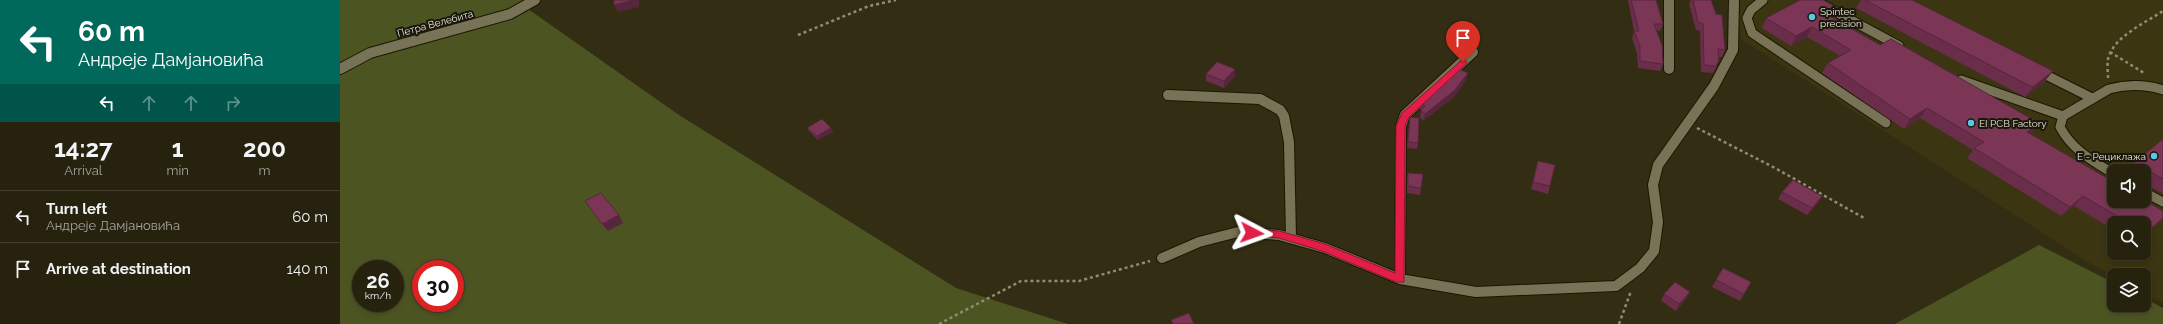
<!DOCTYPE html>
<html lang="en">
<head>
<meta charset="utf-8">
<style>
	body { margin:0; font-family:Raleway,sans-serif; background:#2e2a17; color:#f1f3f6; height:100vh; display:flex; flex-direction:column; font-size:15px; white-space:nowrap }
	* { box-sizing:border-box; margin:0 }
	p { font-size:13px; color:#a4a49e }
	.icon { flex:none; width:22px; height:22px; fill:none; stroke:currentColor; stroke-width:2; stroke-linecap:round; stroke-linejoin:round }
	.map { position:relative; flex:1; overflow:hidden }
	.drawer { display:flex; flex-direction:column; background:#26220e; width:340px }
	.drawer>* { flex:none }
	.guide { background:#00695c; color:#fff; overflow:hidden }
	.tools { position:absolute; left:1767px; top:164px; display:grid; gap:8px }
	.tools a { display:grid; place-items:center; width:44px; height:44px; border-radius:8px; background:#26220e; box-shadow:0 2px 6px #0003,0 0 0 1px #423f2e; font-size:20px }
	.speed { position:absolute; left:12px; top:260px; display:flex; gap:8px; font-size:20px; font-weight:700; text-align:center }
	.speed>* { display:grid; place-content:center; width:52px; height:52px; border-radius:50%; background:#26220e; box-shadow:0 2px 6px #0003,0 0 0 1px #423f2e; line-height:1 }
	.speed small { font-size:10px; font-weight:400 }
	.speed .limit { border:6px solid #d22; background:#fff; color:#111 }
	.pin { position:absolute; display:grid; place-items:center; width:34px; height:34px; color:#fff; margin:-41px -17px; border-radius:50% 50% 50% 0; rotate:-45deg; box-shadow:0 0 4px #0007 }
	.pin .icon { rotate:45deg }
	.me { position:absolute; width:44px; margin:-22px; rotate:94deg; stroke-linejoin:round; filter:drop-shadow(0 0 3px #0008) }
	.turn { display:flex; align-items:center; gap:14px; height:84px; padding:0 12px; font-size:18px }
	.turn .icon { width:52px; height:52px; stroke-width:2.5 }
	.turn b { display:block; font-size:28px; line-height:34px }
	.lanes { display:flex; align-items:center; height:38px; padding:0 12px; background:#0003; justify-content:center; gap:20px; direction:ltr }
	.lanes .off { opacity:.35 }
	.eta { display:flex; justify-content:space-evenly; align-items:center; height:68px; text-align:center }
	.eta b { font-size:24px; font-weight:700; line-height:28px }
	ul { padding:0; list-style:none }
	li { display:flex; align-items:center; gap:12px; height:52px; padding:0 12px; border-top:1px solid #423f2e }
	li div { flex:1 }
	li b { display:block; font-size:15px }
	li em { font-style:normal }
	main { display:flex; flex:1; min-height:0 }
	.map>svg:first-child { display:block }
	.built { fill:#3b3511; fill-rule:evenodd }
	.green { fill:#4c5522; fill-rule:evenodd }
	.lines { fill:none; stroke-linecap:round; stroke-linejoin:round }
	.lane-casing { stroke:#1b1600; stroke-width:11 }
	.street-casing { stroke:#1b1600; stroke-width:12 }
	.path { stroke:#908c77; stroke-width:2.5; stroke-dasharray:3 3; stroke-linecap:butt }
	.lane { stroke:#787356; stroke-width:9 }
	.street { stroke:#787356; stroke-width:10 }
	.wall { fill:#6a2e4a }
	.shaded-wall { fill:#56263c }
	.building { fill:#7b3656; stroke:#56263c }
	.route { fill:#e11d48; stroke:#92132f }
	.poi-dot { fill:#58c9e3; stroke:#19160b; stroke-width:1.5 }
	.labels { text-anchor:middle; stroke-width:4; stroke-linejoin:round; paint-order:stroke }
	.poi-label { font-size:10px; fill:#e9e6d6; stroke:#19160b; text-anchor:start }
	.street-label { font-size:10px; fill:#e9e6d6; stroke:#19160b }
</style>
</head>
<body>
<main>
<section class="drawer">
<div class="guide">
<div class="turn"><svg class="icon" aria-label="left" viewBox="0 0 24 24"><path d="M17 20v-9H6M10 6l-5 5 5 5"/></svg><div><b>60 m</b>Андреје Дамјановића</div></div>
<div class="lanes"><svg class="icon" aria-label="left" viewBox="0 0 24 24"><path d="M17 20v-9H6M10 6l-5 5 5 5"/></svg><svg class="icon off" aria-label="ahead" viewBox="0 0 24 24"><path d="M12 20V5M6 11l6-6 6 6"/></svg><svg class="icon off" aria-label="ahead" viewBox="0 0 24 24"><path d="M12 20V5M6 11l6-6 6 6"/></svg><svg class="icon off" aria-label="right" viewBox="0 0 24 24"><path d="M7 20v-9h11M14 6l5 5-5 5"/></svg></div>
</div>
<div class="eta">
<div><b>14:27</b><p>Arrival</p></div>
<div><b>1</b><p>min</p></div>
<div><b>200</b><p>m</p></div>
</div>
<ul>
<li><svg class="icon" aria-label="left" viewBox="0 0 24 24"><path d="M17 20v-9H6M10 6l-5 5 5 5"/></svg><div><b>Turn left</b><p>Андреје Дамјановића</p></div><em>60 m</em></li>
<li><svg class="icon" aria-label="arrive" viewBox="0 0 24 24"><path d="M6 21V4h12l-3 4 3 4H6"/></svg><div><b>Arrive at destination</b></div><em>140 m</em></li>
</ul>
</section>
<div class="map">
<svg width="1823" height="324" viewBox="0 0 1823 324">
	<rect width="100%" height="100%" fill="#332e13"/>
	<path class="built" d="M 1400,0 L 1823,0 L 1823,303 L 1804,293 L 1804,275 L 1774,276 L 1751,264 L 1401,39 L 1398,22 ZM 1774,171 L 1804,171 L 1804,201 L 1774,201 ZM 1774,223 L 1804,223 L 1804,253 L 1774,253 Z"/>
	<path class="green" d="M 0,0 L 184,0 L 188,9 L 339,115 L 616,288 L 728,324 L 0,324 ZM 21,269 L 55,269 L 55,303 L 21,303 ZM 81,269 L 115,269 L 115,303 L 81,303 Z
		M 1699,245 L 1774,283 L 1774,305 L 1804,305 L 1804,298 L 1823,308 L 1823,324 L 1555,324 Z"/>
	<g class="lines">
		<g class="lane-casing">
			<path id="lane" d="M 1423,0 L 1411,10 L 1407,18 L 1412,33 L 1546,123
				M 1474,0 L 1559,46
				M 1698,71 L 1752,98
				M 1621,80 L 1723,116
				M 1774,174 C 1753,161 1732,150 1720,127 L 1723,116 L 1769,89 C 1788,84 1804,84 1823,90
				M 1804,192 L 1823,202"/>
		</g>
		<g class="street-casing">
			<path id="street" d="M 1329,0 L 1329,69
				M 0,69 L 30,53 L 170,14 L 195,0
				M 828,95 L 920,99 L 940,110 L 944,116 L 949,142 L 951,238
				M 822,258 L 859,242 L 898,232 L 939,235 L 985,248 L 1060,279 L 1136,292 L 1276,286 L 1300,268 L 1314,251 L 1318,222 L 1313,185 L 1318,165 L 1374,86 L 1393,50 L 1394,0
				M 1060,279 L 1061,126 L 1065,115 L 1133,52"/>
		</g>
		<path class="path" d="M 458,35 L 529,6 L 556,0
			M 1770,52 L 1804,73
			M 1768,78 C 1768,72 1767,65 1768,59 C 1773,37 1805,23 1823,11
			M 1357,128 L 1435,168 L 1524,218
			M 599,324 L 681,281 L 739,281 L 810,261
			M 1279,324 L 1291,291"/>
		<use href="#lane" class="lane"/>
		<use href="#street" class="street"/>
	</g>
	<path class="wall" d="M 1288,0 L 1316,0 L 1323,24 L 1320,31 L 1317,31 L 1323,64 L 1320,71 L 1298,68 L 1297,53 L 1292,38 L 1294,31 Z
		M 1351,0 L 1371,0 L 1385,50 L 1382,57 L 1379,57 L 1376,68 L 1373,73 L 1361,72 L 1360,31 L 1356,30 L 1349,4 Z
		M 1521,0 L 1572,0 L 1713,71 L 1705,81 L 1685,97 L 1681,95 L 1516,8 Z
		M 1500,10 L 1495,19 L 1540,45 L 1699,123 L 1690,134 L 1818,223 L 1804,236 L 1804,223 L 1774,223 L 1774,230 L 1734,206 L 1721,216 L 1627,158 L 1633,150 L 1580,118 L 1564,129 L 1482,73 L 1488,63 L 1500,56 L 1467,37 L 1451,46 L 1422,28 L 1426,18 Z
		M 895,69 L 895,76 L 884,88 L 866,81 L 866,74 Z
		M 1126,80 L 1114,97 L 1083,121 L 1080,117 L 1081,111 L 1080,110 L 1081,103 Z
		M 1070,117 L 1078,143 L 1077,149 L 1067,148 Z
		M 467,128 L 491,128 L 493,132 L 478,140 L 469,131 Z
		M 1823,139 L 1823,194 L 1804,183 L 1804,171 L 1787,171 L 1794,163 Z
		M 1198,161 L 1210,186 L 1208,194 L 1191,189 Z
		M 1068,173 L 1081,188 L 1080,195 L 1067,193 L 1067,180 Z
		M 1442,192 L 1482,196 L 1478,203 L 1467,215 L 1438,199 Z
		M 1383,268 L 1404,294 L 1400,301 L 1372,287 Z
		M 1350,292 L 1346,299 L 1336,311 L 1321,301 L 1324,294 Z"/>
	<path class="shaded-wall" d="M 295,0 L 299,0 L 299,7 L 278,12 L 274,5 Z
		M 1500,10 L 1494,20 L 1489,16 Z
		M 1472,27 L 1467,37 L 1451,46 L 1456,36 Z
		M 895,69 L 895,76 L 884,88 L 884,81 Z
		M 1713,71 L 1705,81 L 1685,97 L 1693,87 Z
		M 1128,73 L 1126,80 L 1114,97 L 1083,121 L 1085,114 Z
		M 1587,108 L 1580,118 L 1564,129 L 1570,119 Z
		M 1699,123 L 1691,133 L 1679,142 L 1687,132 Z
		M 491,128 L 493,132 L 478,140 L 477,136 Z
		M 1482,196 L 1478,203 L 1467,215 L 1472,208 Z
		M 1743,196 L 1734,206 L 1721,216 L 1730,207 Z
		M 279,215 L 283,223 L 268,231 L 262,224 Z
		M 1823,218 L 1818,223 L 1804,236 L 1804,235 Z
		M 1350,292 L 1346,299 L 1336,311 L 1339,304 Z"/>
	<path class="building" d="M 274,0 L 295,0 L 274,5 Z
		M 1291,0 L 1316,0 L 1323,24 L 1314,24 L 1322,45 L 1323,64 L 1300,61 L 1300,46 L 1294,31 L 1299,31 Z
		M 1353,0 L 1371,0 L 1376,14 L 1382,15 L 1385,50 L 1378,49 L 1379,60 L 1376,66 L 1364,65 L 1363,24 L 1358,22 Z
		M 1460,0 L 1483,0 L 1500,10 L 1489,16 L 1540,45 L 1551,39 L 1699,123 L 1687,132 L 1774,182 L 1774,201 L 1804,201 L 1804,200 L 1823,211 L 1823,218 L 1806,233 L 1804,232 L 1804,223 L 1789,223 L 1743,196 L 1730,207 L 1634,148 L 1644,142 L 1587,108 L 1570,119 L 1488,63 L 1511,50 L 1472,27 L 1456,36 L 1426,18 Z
		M 1525,0 L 1572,0 L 1713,71 L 1693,87 L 1688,85 Z
		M 877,62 L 895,69 L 884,81 L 866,74 Z
		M 1118,69 L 1128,73 L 1115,90 L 1085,114 L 1081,110 L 1085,106 L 1081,103 Z
		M 1070,117 L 1079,118 L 1078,143 L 1068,142 Z
		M 482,119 L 491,128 L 477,136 L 467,128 Z
		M 1823,139 L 1823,179 L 1794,163 Z
		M 1198,161 L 1215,165 L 1210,186 L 1193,182 Z
		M 1068,173 L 1083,174 L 1081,188 L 1068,186 Z
		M 1453,180 L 1482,196 L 1472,208 L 1442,192 Z
		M 261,193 L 279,215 L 262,224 L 245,201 Z
		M 1383,268 L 1411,282 L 1404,294 L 1376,280 Z
		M 1335,282 L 1350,292 L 1339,304 L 1324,294 Z
		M 849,313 L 854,324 L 833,324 L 831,320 Z"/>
	<path class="route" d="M 1123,59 L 1127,62 L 1126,64 L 1069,117 L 1065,126 L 1064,282 L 1056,282 L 982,251 L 939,238 L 908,235 L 907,233 L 912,229 L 939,231 L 985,244 L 1055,273 L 1056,126 L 1062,113 Z"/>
	<g class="poi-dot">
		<circle cx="1472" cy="17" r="4"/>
		<circle cx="1631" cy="123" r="4"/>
		<circle cx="1814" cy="156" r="4"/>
	</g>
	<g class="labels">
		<g class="poi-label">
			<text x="1480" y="15">Spintec<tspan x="1480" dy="12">precision</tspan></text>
			<text x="1639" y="127">EI PCB Factory</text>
			<text x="1806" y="160" text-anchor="end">Е - Рециклажа</text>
		</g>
		<g class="street-label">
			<text transform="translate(95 23) rotate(-15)" y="4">Петра Велебита</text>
		</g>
	</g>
</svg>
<div class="tools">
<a><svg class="icon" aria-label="sound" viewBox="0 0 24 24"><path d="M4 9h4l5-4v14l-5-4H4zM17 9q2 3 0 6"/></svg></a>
<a><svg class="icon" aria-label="search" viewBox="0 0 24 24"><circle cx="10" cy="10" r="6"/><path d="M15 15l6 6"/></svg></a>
<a><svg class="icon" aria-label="layers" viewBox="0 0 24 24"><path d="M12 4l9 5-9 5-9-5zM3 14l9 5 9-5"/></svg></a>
</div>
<div class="speed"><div>26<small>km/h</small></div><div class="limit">30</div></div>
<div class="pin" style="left:1123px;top:62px;background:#d93025"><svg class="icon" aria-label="arrive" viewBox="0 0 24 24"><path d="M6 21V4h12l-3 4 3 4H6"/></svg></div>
<svg class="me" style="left:912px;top:233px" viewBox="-20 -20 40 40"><path d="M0-17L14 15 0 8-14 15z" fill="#e11d48" stroke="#fff" stroke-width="4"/></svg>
</div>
</main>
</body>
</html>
